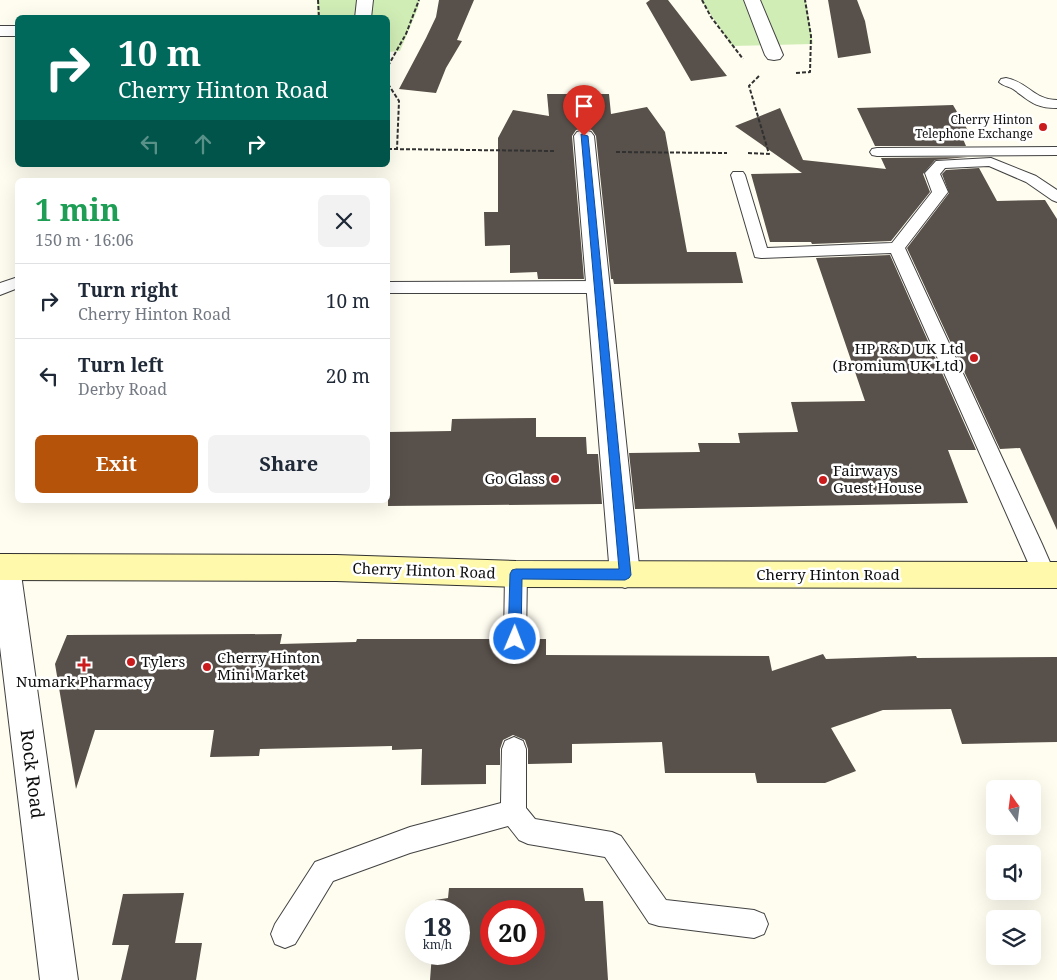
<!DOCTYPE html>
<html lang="en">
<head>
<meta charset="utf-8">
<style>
	body { margin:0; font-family:"Noto Serif",serif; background:#f2f2f3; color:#1f2937; height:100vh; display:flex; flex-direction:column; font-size:19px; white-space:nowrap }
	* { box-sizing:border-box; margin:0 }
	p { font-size:16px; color:#747a83 }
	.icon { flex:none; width:28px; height:28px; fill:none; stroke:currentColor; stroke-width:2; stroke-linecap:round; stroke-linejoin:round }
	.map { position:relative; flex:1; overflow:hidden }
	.details { position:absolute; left:15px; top:178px; width:375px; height:325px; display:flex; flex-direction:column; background:#fff; border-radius:8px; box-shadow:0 5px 20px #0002 }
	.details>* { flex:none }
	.banner { position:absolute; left:15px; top:15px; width:375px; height:152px; border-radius:8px; box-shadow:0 5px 20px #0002; background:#00695c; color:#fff; overflow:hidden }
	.needle { width:32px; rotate:346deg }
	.controls { position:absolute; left:986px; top:780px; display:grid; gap:10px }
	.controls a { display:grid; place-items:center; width:55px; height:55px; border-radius:8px; background:#fff; box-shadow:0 5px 20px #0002; font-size:25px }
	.speed { position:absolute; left:405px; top:900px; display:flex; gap:10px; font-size:25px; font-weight:700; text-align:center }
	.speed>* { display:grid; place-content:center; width:65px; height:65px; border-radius:50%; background:#fff; box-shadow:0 5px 20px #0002; line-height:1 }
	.speed small { font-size:12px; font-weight:400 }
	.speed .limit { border:8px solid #d22; background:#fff; color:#111 }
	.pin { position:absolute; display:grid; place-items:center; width:42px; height:42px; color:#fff; margin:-51px -21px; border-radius:50% 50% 50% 0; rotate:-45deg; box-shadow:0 0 5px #0007 }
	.pin .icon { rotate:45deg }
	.me { position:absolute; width:55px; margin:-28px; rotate:1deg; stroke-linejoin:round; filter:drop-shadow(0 0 4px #0008) }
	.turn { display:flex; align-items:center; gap:18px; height:105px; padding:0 20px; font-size:22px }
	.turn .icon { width:65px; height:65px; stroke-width:2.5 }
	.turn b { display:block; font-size:35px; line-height:42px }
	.lanes { display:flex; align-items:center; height:48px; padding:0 20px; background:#0003; justify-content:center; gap:25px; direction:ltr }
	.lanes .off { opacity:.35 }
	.round { display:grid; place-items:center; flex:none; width:52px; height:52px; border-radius:8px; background:#f2f2f3 }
	.head { display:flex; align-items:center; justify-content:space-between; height:85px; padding:0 20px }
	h1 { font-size:30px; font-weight:700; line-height:38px; color:#1e9e55 }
	.button { display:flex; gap:10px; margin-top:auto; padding:10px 20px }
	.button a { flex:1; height:58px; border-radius:8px; background:#b45309; color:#fff; font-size:20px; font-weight:700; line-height:58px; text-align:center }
	.button a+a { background:#f2f2f3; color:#1f2937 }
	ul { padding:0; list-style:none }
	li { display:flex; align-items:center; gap:15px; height:75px; padding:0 20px; border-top:1px solid #e0e1e3 }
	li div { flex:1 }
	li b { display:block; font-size:19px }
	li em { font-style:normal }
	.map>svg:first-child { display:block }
	.green { fill:#d1edb6 }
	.building { fill:#58504a; fill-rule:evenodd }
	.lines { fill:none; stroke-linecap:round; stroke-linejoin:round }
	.lane-casing { stroke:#424242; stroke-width:2 }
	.street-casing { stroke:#424242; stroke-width:2 }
	.secondary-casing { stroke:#313131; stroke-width:2 }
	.path { stroke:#313131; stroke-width:2; stroke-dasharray:4 2; stroke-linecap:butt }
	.lane { fill:#fff; fill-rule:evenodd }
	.street { fill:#fff; fill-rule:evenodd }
	.secondary { fill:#fff9ab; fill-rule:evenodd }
	.route { fill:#1a73e8; stroke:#114b97 }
	.poi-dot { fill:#ca1b1d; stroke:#fff; stroke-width:2 }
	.labels { text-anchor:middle; stroke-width:5; stroke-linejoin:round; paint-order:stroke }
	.far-poi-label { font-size:12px; fill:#0f0f0f; stroke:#fff; text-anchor:end }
	.poi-label { font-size:15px; fill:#0f0f0f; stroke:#fff; text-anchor:start }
	.street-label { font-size:15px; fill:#0f0f0f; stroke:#fff }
	.near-street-label { font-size:18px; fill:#0f0f0f; stroke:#fff }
</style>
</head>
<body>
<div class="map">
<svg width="1057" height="980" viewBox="0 0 1057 980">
	<rect width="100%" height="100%" fill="#fffdf0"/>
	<path class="green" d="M 318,0 L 419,0 L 418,8 L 400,51 L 388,52 L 388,18 L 317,18 Z
		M 701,0 L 806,0 L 813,44 L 732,46 Z"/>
	<path class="building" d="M 439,0 L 474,0 L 457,40 L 462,41 L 446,68 L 436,93 L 399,89 L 426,38 L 436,17 Z
		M 650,0 L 668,0 L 727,76 L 691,81 L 646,3 Z
		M 828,0 L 857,0 L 865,21 L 871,53 L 838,58 Z
		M 547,94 L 609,94 L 611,114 L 647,107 L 665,132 L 687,252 L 736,252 L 743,283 L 614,284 L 613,279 L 611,279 L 596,136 L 592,130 L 585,128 L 576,130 L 572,136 L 584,279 L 538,279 L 537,272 L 510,273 L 510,245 L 485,246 L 484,212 L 498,212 L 498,138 L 513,110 L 549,116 Z
		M 953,105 L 973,139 L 963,139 L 966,146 L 875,146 L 857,108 Z
		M 780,108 L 803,160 L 886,169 L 881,158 L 968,157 L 935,160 L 923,174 L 930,192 L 891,241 L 812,244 L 811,242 L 770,242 L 751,174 L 802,173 L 735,126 Z
		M 979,168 L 997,201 L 1045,200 L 1057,219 L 1057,530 L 1020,448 L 1000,449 L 907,248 L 949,193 L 942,174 L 946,170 Z
		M 890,255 L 976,450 L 948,450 L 968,503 L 635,509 L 629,453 L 700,452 L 698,443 L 740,443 L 738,433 L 798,432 L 791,402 L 865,401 L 816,258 Z
		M 536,418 L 536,437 L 586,437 L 587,454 L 598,454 L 602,504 L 388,506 L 388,432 L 451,431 L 452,419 Z
		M 282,634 L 280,644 L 356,642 L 357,639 L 502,639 L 506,648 L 516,651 L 525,647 L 528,639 L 546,639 L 546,655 L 769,656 L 772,671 L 823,654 L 826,659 L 916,656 L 917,658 L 1057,657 L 1057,742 L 962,744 L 951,709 L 883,710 L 831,728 L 856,771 L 825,783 L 757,783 L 755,773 L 665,773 L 662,742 L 572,744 L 572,763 L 528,764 L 528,749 L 525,740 L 513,735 L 503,740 L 500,749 L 500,765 L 486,765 L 486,784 L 421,785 L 422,749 L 392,750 L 392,746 L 260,749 L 259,756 L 210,757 L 214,730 L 95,730 L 76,789 L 55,664 L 67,635 Z
		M 449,888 L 583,888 L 585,901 L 603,901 L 608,980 L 430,980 L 432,954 L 459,954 L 459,911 L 434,911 L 435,900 L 448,898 ZM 491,911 L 534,911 L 534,954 L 491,954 Z
		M 184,893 L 175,943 L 202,943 L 196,980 L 121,980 L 129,945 L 112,945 L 123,894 Z"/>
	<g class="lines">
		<g class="lane-casing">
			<path id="lane" d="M 1006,78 C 1028,82 1034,100 1057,100 L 1057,108 C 1035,108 1030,101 1013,89 C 1008,86 1003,86 999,82 L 1001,79 Z
				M 1057,147 L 1057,155 L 877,156 L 872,155 L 870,152 L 872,149 L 877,148 Z
				M 991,158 L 1036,176 L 1057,190 L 1057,202 L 1052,200 L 1026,182 L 989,166 L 945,168 L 940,174 L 948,192 L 905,248 L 1042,544 L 1056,576 L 1053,583 L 1045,585 L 1037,583 L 1034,576 L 891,253 L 761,258 L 755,257 L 731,175 L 733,172 L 743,172 L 745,175 L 767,248 L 892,243 L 932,192 L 925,173 L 936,161 Z
				M 18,277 L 18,288 L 0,295 L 0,283 Z
				M 598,281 L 604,283 L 606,287 L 604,291 L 598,293 L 388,293 L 388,282 Z
				M 516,565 L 524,567 L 527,574 L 526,639 L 523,646 L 515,649 L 507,646 L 504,639 L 505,574 L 508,567 Z
				M 514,737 L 523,741 L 526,749 L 526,808 L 535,819 L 612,832 L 621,836 L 666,900 L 754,910 L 764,914 L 768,924 L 764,934 L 754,938 L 659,926 L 649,923 L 605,857 L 528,844 L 519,840 L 508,826 L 410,853 L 333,881 L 295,944 L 285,948 L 275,944 L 271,934 L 275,924 L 315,862 L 410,827 L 501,803 L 502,749 L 505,741 Z"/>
		</g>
		<g class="street-casing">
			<path id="street" d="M 357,0 L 373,0 L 371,18 L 355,18 Z
				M 744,0 L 760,0 L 783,55 L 780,59 L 774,60 L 768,59 L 765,55 Z
				M 0,26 L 18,26 L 18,36 L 0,36 Z
				M 584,130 L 591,132 L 594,136 L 640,575 L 635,584 L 625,588 L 615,584 L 610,575 L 574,136 L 577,132 Z
				M 5,554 L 15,558 L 20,567 L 78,980 L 40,980 L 0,647 L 0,556 Z"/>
		</g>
		<g class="secondary-casing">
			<path id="secondary" d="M 0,554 L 336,555 L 516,561 L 1057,562 L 1057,588 L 516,587 L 336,581 L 0,580 Z"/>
		</g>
		<path class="path" d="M 318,0 L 319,18
			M 702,0 L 711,17 L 743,59
			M 388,66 L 406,34 L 419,0
			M 796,73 L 810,72 L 811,36 L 805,0
			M 388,84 L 399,101 L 397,149
			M 388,149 L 554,151
			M 616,152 L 727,153
			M 748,153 L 769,154 L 749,86 L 759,76"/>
		<use href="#lane" class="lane"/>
		<use href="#street" class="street"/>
		<use href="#secondary" class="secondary"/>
	</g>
	<path class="route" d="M 581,134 L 588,136 L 631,575 L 629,578 L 625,580 L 522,579 L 521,639 L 519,643 L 515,645 L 510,643 L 508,639 L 510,574 L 512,570 L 516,569 L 619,569 Z"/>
	<g class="poi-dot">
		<circle cx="1043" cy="127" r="5"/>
		<circle cx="974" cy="358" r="5"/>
		<circle cx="555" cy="479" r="5"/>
		<circle cx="823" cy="480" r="5"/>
		<circle cx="131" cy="662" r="5"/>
		<path d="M81.5 657.5h5v5h5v5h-5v5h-5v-5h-5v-5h5z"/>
		<circle cx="207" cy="667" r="5"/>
	</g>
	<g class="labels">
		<g class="far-poi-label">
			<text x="1033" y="124">Cherry Hinton<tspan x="1033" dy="14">Telephone Exchange</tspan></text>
		</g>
		<g class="poi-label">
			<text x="964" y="354" text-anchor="end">HP R&amp;D UK Ltd<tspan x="964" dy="17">(Bromium UK Ltd)</tspan></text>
			<text x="833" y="476">Fairways<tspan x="833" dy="17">Guest House</tspan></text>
			<text x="545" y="484" text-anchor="end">Go Glass</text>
			<text x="217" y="663">Cherry Hinton<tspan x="217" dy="17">Mini Market</tspan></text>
			<text x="141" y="667">Tylers</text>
			<text x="84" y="687" text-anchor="middle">Numark Pharmacy</text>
		</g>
		<g class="street-label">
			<text transform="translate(424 571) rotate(2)" y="5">Cherry Hinton Road</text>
			<text x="828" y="580">Cherry Hinton Road</text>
		</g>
		<g class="near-street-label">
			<text transform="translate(32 774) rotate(83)" y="6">Rock Road</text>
		</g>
	</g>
</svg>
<div class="controls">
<a><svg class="needle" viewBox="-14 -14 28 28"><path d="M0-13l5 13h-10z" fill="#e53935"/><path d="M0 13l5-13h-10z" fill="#747a83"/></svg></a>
<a><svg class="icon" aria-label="sound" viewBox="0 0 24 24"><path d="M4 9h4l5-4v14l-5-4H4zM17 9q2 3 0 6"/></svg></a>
<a><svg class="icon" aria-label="layers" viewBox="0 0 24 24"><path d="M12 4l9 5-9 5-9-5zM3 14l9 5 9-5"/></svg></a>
</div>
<div class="speed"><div>18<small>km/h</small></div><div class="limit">20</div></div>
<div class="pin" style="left:584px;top:136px;background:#d93025"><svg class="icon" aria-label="arrive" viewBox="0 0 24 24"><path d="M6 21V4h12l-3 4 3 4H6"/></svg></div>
<svg class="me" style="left:515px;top:639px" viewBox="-20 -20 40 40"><circle r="17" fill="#1a73e8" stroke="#fff" stroke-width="3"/><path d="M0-11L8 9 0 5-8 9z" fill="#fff"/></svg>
<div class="banner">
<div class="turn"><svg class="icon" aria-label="right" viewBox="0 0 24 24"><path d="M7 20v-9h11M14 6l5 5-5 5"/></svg><div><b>10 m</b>Cherry Hinton Road</div></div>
<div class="lanes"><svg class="icon off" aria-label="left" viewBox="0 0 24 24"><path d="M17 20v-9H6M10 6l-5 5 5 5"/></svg><svg class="icon off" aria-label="ahead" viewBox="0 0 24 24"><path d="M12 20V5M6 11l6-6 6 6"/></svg><svg class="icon" aria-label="right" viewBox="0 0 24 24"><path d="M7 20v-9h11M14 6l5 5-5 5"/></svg></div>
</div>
<section class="details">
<div class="head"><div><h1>1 min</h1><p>150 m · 16:06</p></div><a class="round"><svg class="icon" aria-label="close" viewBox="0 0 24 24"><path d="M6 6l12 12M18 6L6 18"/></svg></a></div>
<ul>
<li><svg class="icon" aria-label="right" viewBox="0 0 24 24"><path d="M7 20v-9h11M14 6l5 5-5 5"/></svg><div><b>Turn right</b><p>Cherry Hinton Road</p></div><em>10 m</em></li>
<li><svg class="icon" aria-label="left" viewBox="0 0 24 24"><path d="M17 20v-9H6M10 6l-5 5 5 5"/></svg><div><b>Turn left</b><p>Derby Road</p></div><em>20 m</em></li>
</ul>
<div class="button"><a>Exit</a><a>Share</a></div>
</section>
</div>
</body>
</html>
